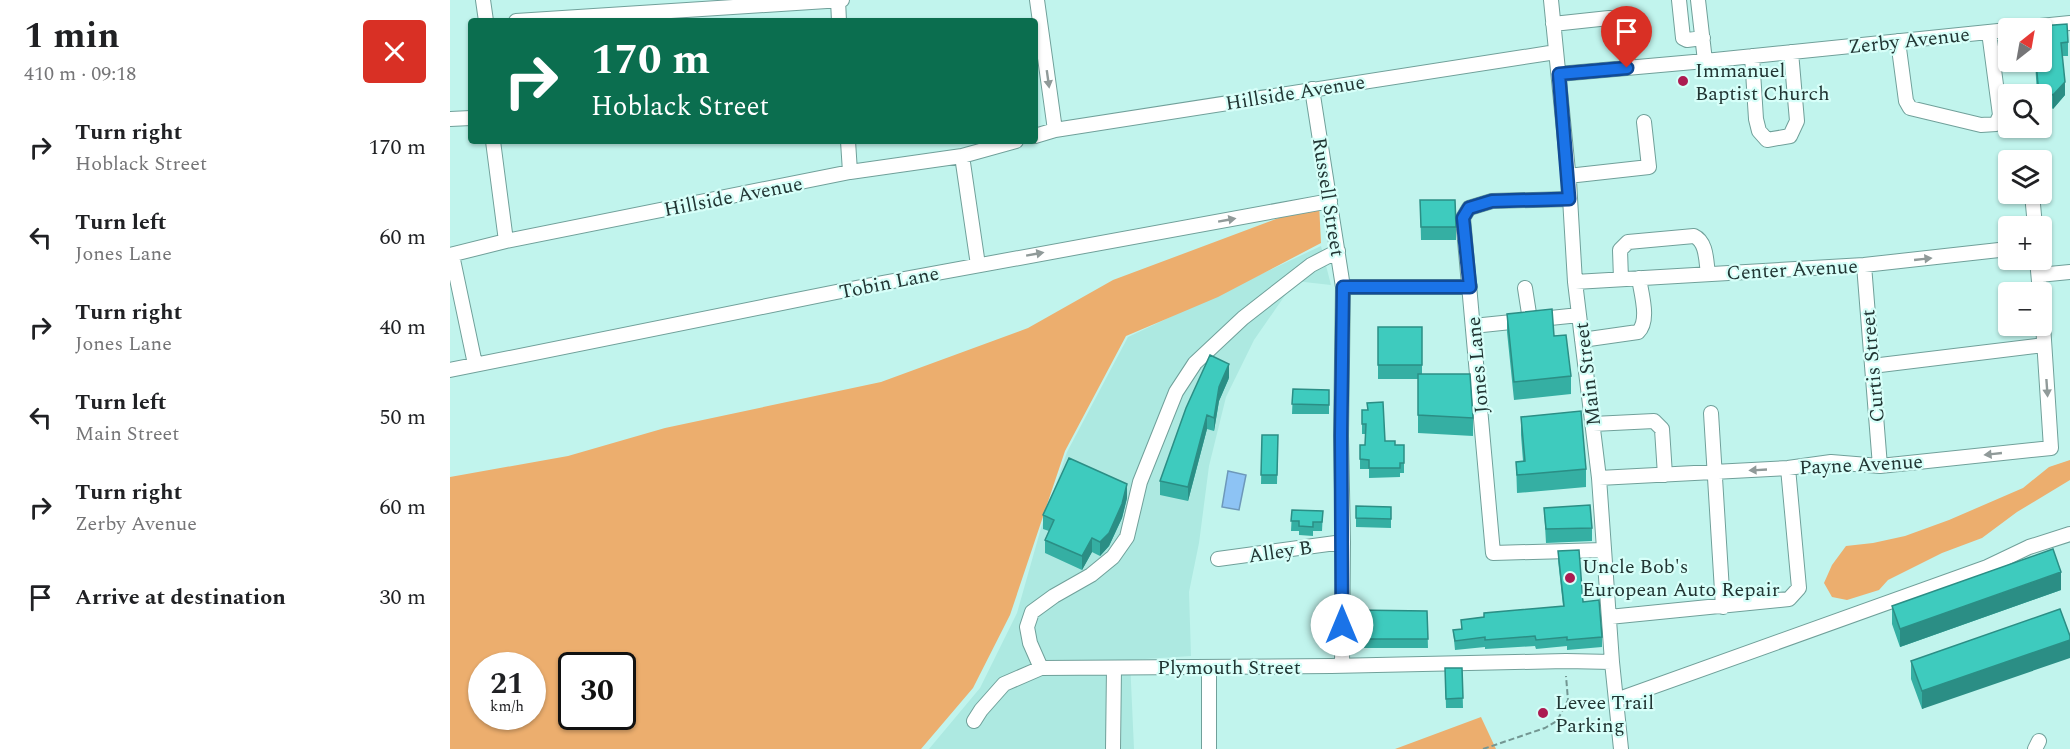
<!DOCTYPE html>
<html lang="en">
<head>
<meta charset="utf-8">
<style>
	body { margin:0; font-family:Spectral,serif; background:#f6f6f6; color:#202124; height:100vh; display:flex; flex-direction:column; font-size:22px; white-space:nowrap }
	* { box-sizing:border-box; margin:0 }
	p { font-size:20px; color:#757577 }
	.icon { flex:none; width:33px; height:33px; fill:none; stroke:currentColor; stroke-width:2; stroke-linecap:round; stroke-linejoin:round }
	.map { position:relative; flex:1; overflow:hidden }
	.details { display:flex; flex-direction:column; background:#fff; width:450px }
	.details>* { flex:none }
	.banner { position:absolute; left:18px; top:18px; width:570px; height:126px; border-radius:6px; box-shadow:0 2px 4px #0004; background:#0b6e4f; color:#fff; overflow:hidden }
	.needle { width:39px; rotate:31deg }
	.buttons { position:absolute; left:1548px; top:18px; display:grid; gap:12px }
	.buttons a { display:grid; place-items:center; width:54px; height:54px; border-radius:6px; background:#fff; box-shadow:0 2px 4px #0004; font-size:30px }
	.speed { position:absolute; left:18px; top:652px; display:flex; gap:12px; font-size:30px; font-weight:700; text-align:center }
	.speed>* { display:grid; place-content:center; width:78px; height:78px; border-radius:50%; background:#fff; box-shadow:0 2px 4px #0004; line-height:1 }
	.speed small { font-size:15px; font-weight:400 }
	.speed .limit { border:3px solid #111; border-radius:9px; background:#fff; color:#111 }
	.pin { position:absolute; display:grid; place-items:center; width:51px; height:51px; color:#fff; margin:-62px -26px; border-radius:50% 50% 50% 0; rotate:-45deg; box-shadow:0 0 6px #0007 }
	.pin .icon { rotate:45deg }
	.me { position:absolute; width:66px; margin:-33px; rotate:0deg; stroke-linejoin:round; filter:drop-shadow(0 0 4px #0008) }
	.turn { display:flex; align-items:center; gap:21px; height:126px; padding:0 24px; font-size:27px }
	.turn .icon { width:78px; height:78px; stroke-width:2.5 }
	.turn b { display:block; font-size:42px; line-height:51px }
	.round { display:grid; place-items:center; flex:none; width:63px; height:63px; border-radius:6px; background:#f6f6f6 }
	.head { display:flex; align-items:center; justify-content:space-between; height:102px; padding:0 24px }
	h1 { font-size:36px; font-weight:700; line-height:45px }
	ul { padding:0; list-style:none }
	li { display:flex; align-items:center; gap:18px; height:90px; padding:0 24px }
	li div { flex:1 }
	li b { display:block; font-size:22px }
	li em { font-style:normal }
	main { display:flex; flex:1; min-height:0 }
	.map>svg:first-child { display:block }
	.built { fill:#ade9e1 }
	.green { fill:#ecae6e; fill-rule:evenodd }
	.water { fill:#8dc3f4; stroke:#6d98ba; stroke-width:1.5 }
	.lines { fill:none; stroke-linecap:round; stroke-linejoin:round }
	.minor-casing { stroke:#70a09a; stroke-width:16 }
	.path { stroke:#739692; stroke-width:2; stroke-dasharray:6 3; stroke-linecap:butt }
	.minor { stroke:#fff; stroke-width:14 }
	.wall { fill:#35afa3 }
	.shaded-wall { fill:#2b8e85 }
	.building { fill:#3ecbbe; stroke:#2b8e85; stroke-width:1.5 }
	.oneway { fill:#909a99 }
	.route-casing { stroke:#114b97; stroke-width:15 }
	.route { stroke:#1a73e8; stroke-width:10 }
	.poi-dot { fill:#ac1b51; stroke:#d7fff9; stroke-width:2 }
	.labels { text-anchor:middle; stroke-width:4.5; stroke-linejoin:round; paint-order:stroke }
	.street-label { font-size:20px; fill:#213533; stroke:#d7fff9 }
	.poi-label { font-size:20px; fill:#213533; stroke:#d7fff9; text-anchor:start }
</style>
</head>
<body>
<main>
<section class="details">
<div class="head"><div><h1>1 min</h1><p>410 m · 09:18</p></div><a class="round" style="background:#d93025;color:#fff"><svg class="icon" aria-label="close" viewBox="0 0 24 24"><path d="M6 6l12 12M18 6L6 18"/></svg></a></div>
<ul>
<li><svg class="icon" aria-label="right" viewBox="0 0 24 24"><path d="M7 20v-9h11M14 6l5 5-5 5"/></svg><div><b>Turn right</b><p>Hoblack Street</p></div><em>170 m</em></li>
<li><svg class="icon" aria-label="left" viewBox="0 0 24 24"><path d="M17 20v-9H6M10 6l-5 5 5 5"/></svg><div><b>Turn left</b><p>Jones Lane</p></div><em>60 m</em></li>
<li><svg class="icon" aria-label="right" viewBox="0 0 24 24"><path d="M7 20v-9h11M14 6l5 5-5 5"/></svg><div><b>Turn right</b><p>Jones Lane</p></div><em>40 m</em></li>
<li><svg class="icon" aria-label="left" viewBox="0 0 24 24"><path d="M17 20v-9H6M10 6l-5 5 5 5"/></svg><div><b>Turn left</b><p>Main Street</p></div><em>50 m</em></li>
<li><svg class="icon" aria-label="right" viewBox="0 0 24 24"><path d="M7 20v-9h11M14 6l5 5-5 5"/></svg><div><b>Turn right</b><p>Zerby Avenue</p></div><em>60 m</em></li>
<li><svg class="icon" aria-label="arrive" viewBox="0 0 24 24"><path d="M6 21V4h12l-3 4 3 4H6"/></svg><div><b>Arrive at destination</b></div><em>30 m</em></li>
</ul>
</section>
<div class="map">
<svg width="1620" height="749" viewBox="0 0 1620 749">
	<rect width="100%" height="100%" fill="#c1f4ed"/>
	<path class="built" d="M 871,246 L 881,285 L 845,281 L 804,340 L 776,397 L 759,466 L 749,543 L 739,592 L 741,656 L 680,660 L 684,749 L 479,749 L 530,688 L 567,613 L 591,528 L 617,452 L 678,337 Z"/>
	<path class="green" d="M 869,203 L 871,243 L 768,297 L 676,336 L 615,451 L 560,615 L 523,688 L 471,749 L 0,749 L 0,477 L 118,456 L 215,428 L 431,382 L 578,328 L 663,280 ZM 32,666 L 82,666 L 82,717 L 32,717 ZM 122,666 L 172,666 L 172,717 L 122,717 Z
		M 1620,460 L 1620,480 L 1567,512 L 1532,538 L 1492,553 L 1438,580 L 1429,590 L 1397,600 L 1382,597 L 1374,583 L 1382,565 L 1396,546 L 1423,543 L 1455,536 L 1499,520 L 1573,488 L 1599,467 Z
		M 1031,717 L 1046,749 L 945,749 Z"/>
	<path class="water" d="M 778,471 L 796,475 L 789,510 L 772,507 Z"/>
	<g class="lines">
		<g class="minor-casing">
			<path id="minor" d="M 33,0 L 36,21
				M 388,0 L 389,21
				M 587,0 L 605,130
				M 1101,0 L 1119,181 L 1125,282 L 1149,478 L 1162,662 L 1171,749
				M 1229,0 L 1233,38 L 1237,40 L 1253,38
				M 1248,0 L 1255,61
				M 66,21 L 392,0
				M 1103,24 L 1159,18 L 1171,20 L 1178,33 L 1177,68
				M 1571,28 L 1620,23
				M 1448,41 L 1456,101 L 1460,108 L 1531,125 L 1546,124 L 1550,115 L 1539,32
				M 1302,56 L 1306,119 L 1309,131 L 1317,140 L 1340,136 L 1347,121 L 1341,52
				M 1109,74 L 1255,61 L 1558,30
				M 862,89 L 893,287 L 891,436 L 893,542 L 892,666
				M 0,119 L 21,118
				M 585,136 L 605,130 L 1106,52
				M 43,141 L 56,241
				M 398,141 L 400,172
				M 512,156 L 528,265
				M 1118,176 L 1199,167 L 1194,122
				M 1582,194 L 1585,226
				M 1119,199 L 1042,201 L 1019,208 L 1013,218 L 1043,553 L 1154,550
				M 0,255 L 56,241 L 400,172 L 512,156 L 566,141
				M 2,255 L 25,364
				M 1587,260 L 1590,292
				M 1414,265 L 1430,466
				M 1589,275 L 1620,272
				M 1171,279 L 1170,250 L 1178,242 L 1244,236 C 1257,242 1256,261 1258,274
				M 1125,282 L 1414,265 L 1558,249
				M 893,287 L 1020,287
				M 1075,288 L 1080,320
				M 1023,326 L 1129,315
				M 1132,340 L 1188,332 C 1200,321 1191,293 1189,278
				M 1422,366 L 1594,345
				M 0,370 L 416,286 L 880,201
				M 1261,413 L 1273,607
				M 1143,424 L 1204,421 L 1212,429 L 1215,475
				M 1149,478 L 1338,468 L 1381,462 L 1430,466 L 1601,448 L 1592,309
				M 768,559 L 893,542
				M 1159,617 L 1339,599 L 1349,588 L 1338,468
				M 591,668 L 580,643 L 577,627 L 582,612 L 604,596 L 641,575 L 663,557 L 677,537 L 690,482 L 726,392 L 745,363 L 793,318 L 861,265 L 888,251
				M 1166,700 L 1537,567 L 1579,547 L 1620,534
				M 524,721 L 531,710 L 554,684 L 591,668 L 881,666 L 1116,661 L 1162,662
				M 663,749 L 664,668
				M 759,749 L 759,667
				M 1585,749 L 1589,741"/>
		</g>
		<path class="path" d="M 1033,749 L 1095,728 L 1107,721 L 1118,700 L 1116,676"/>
		<use href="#minor" class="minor"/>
	</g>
	<path class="wall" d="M 1592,28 L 1618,42 L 1618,56 L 1612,56 L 1615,95 L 1603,109 L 1592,100 L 1592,94 L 1587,94 L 1585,62 L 1592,62 Z
		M 970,200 L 1006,227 L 1006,240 L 971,240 Z
		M 1057,314 L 1104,336 L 1121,376 L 1121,394 L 1064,400 L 1057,332 Z
		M 928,327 L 972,327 L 972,374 L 1023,418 L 1023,436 L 968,433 L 968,379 L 928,379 Z
		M 779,378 L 769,401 L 764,431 L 757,429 L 738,501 L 710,495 L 710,481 Z
		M 843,389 L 879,390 L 879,414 L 842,414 Z
		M 912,410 L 935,441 L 945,445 L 954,445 L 954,473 L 950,473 L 950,477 L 919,478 L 919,469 L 910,469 L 910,445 L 915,445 L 915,434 L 912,434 Z
		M 1071,417 L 1136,469 L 1136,487 L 1067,493 L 1066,462 L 1073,461 L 1071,435 Z
		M 812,435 L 828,435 L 827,484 L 811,484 Z
		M 677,498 L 672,518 L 659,546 L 650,556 L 642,552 L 632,570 L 595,553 L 595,540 L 599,531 L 593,529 L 593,515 Z
		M 906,506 L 941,507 L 941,528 L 906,527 Z
		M 1094,508 L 1142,528 L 1142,541 L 1096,543 Z
		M 842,510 L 873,511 L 872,531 L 863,531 L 863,536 L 849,535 L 849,531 L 841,531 Z
		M 1108,551 L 1152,637 L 1152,647 L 1117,650 L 1117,646 L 1086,649 L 1085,646 L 1035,649 L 1035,647 L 1005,650 L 1003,630 L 1011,629 L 1011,620 L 1113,606 L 1108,560 Z
		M 1611,590 L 1450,647 L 1442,624 L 1442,606 Z
		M 904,610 L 977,611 L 978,648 L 906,648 Z
		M 1620,636 L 1472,709 L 1461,679 L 1461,661 Z
		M 995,668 L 1012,668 L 1013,708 L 996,708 Z"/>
	<path class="shaded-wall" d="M 1615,82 L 1615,95 L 1603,109 L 1603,95 Z
		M 779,364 L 779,378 L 769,401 L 764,431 L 764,418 L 769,387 Z
		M 757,415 L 757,429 L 738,501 L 738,487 Z
		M 677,484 L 677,498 L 672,518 L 659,546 L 650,556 L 650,542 Z
		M 642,538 L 642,552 L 632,570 L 632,556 Z
		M 1611,572 L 1611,590 L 1450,647 L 1450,629 Z
		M 1620,640 L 1620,658 L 1472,709 L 1472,691 Z"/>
	<path class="building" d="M 1617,24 L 1618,42 L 1611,43 L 1615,82 L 1603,95 L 1588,84 L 1586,62 L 1592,62 L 1592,28 L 1577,28 L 1577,27 Z
		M 970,200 L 1005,200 L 1006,227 L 971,227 Z
		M 1102,309 L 1104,336 L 1116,335 L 1121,376 L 1064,382 L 1057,314 Z
		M 928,327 L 972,327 L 972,365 L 928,365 Z
		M 760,355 L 779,364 L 769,387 L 764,418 L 757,415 L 738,487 L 710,481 L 736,408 Z
		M 968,374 L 1020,374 L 1023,418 L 968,415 Z
		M 843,389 L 879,390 L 879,405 L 842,404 Z
		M 933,402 L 935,441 L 945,441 L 945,445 L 954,445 L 954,463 L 950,463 L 950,468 L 919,468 L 919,460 L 910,459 L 910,445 L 915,445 L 916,424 L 912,424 L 912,410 L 918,410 L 917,403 Z
		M 1131,411 L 1136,469 L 1067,475 L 1066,462 L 1075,461 L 1071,417 Z
		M 812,435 L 828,435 L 827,475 L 811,475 Z
		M 619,458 L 677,484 L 672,504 L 659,533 L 650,542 L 642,538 L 632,556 L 595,540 L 604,520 L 593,515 Z
		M 1140,505 L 1142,528 L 1096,529 L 1094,508 Z
		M 906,506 L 941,507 L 941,519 L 906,518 Z
		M 842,510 L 873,511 L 872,522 L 863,522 L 863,527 L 849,526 L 849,521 L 841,521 Z
		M 1603,549 L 1611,572 L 1450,629 L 1442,606 Z
		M 1129,550 L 1133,602 L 1149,600 L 1152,637 L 1117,640 L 1117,637 L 1086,640 L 1085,636 L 1035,640 L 1035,637 L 1005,641 L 1003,630 L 1012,629 L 1011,620 L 1034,617 L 1034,613 L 1114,606 L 1108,551 Z
		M 1610,609 L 1620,636 L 1620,640 L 1472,691 L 1461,661 Z
		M 904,610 L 977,611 L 978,639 L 906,639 Z
		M 995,668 L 1012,668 L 1013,698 L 996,699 Z"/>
	<defs><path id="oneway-solid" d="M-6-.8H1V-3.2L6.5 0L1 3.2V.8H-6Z" transform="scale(1.5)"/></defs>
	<g class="oneway">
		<use href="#oneway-solid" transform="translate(598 79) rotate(82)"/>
		<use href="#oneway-solid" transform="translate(777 220) rotate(-10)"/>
		<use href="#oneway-solid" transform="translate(585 254) rotate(-10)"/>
		<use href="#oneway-solid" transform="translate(1473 259) rotate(-6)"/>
		<use href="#oneway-solid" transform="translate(1597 388) rotate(86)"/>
		<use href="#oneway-solid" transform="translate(1543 454) rotate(174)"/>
		<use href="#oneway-solid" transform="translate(1308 470) rotate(177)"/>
	</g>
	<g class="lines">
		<g class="route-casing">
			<path id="route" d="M 892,625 L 891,435 L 893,287 L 1020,287 L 1013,218 L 1019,208 L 1042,201 L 1119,199 L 1109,74 L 1177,68"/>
		</g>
		<use href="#route" class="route"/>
	</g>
	<g class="poi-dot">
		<circle cx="1233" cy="81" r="6"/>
		<circle cx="1120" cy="578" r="6"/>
		<circle cx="1093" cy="713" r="6"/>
	</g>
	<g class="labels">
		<g class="street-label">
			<text transform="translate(1459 40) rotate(-6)" y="7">Zerby Avenue</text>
			<text transform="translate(845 92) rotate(-9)" y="7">Hillside Avenue</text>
			<text transform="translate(283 196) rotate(-11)" y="7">Hillside Avenue</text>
			<text transform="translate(879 197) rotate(81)" y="7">Russell Street</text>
			<text transform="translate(1342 269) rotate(-3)" y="7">Center Avenue</text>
			<text transform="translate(439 282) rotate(-11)" y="7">Tobin Lane</text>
			<text transform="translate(1027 365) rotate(-95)" y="7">Jones Lane</text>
			<text transform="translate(1422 366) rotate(-95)" y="7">Curtis Street</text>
			<text transform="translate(1137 374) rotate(-97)" y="7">Main Street</text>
			<text transform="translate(1411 464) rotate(-3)" y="7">Payne Avenue</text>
			<text transform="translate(830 551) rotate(-8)" y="7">Alley B</text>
			<text x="779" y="674">Plymouth Street</text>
		</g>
		<g class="poi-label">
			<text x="1245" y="77">Immanuel<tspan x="1245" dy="23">Baptist Church</tspan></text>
			<text x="1132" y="573">Uncle Bob's<tspan x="1132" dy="23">European Auto Repair</tspan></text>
			<text x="1105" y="709">Levee Trail<tspan x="1105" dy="23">Parking</tspan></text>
		</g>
	</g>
</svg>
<div class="buttons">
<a><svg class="needle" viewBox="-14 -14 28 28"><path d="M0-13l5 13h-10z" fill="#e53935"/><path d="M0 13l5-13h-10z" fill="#757577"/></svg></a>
<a><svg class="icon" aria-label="search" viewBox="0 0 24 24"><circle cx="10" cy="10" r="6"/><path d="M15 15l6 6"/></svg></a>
<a><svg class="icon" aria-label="layers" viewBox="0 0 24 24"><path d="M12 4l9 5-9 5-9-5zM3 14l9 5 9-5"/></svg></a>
<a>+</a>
<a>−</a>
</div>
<div class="speed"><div>21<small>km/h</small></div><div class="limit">30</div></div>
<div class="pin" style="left:1177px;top:68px;background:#d93025"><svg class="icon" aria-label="arrive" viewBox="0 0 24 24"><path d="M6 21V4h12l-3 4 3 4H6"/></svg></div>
<svg class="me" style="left:892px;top:625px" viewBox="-20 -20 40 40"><circle r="19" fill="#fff"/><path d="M0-13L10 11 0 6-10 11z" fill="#1a73e8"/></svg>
<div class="banner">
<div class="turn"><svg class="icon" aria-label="right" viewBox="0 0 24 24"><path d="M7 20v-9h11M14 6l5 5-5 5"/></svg><div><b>170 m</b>Hoblack Street</div></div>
</div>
</div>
</main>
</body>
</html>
